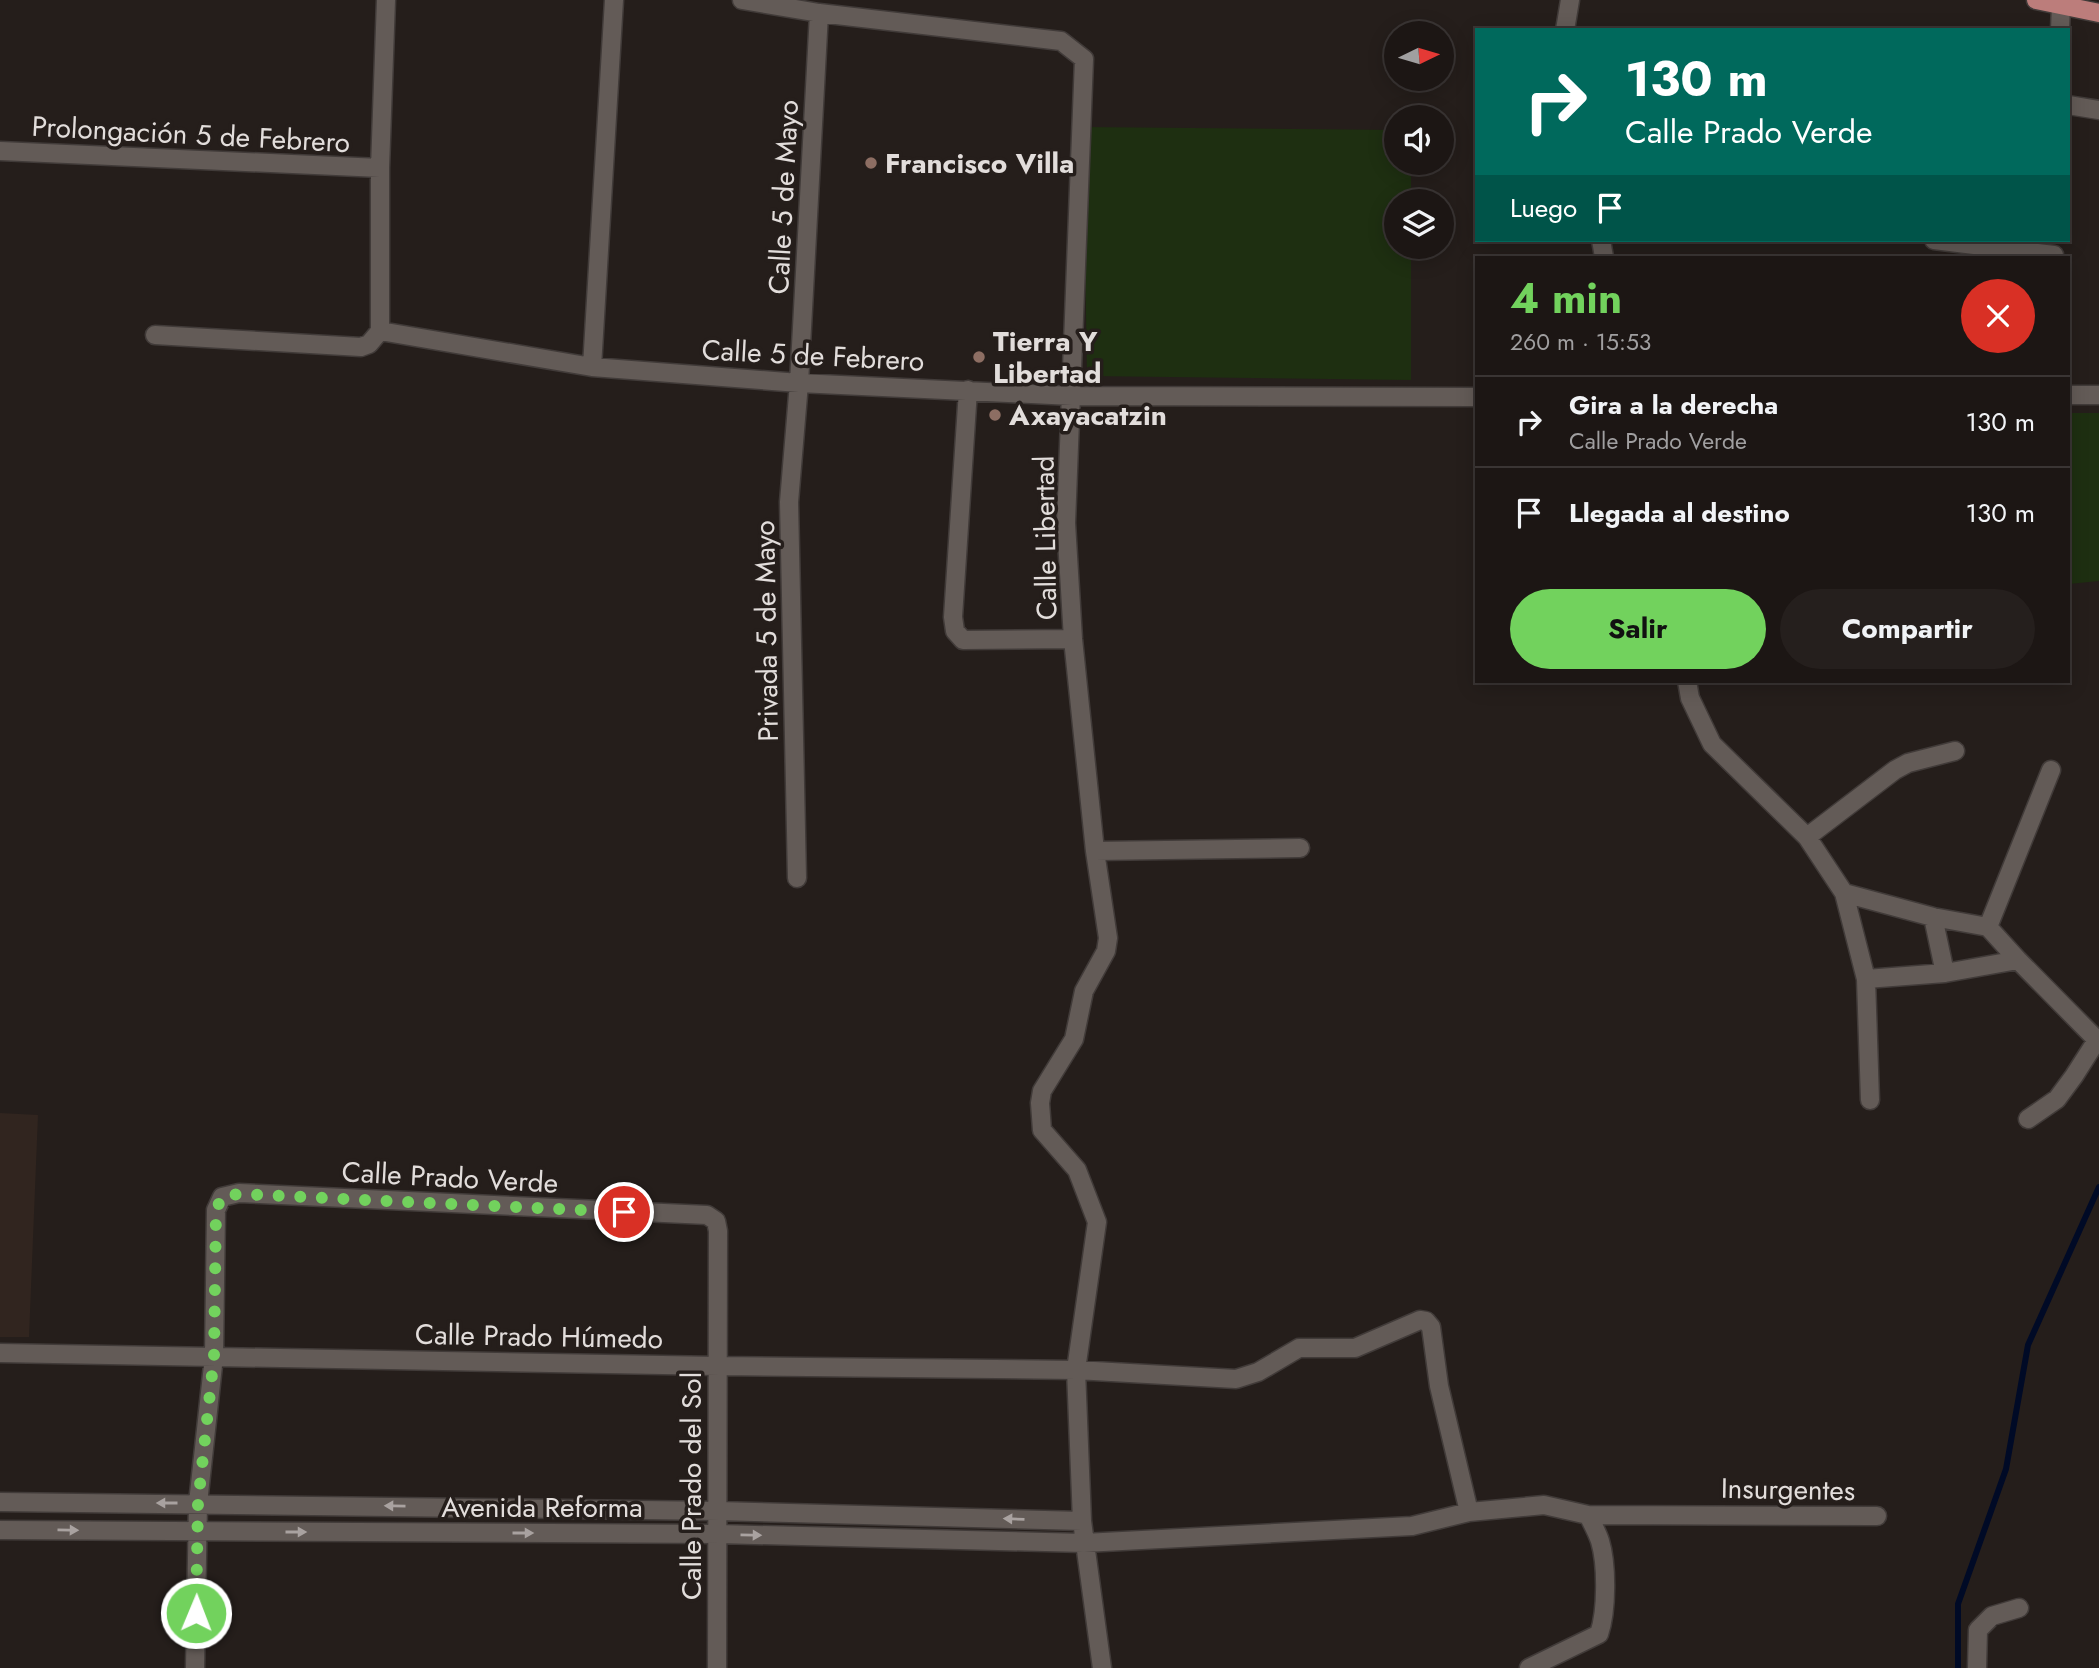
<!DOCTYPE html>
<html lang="es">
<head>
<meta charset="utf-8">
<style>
	body { margin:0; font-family:Jost,sans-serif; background:#251f1d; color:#f1f3f6; height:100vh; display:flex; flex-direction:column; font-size:26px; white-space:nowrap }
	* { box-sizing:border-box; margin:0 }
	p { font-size:23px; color:#a09fa0 }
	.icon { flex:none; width:38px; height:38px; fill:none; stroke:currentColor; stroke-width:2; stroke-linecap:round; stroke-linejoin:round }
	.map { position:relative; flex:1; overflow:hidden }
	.drawer { position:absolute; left:1475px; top:256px; width:595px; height:427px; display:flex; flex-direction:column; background:#1c1614; border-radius:0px; box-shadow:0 4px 18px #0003,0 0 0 2px #3a3534 }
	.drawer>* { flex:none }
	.hud { position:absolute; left:1475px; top:28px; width:595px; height:214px; border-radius:0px; box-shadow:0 4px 18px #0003,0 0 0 2px #3a3534; background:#00695c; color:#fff; overflow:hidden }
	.needle { width:46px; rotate:85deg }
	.tools { position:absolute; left:1384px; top:21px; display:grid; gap:14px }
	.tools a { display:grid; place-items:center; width:70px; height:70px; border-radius:50%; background:#1c1614; box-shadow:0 4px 18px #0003,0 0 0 2px #3a3534; font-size:35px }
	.pin { position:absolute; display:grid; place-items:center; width:60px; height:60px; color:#fff; margin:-30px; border:4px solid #fff; border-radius:50%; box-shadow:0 2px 7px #0007 }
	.me { position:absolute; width:77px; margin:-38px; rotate:1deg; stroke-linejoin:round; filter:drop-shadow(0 0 5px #0008) }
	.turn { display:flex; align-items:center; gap:24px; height:147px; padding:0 35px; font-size:32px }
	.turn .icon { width:91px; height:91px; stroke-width:2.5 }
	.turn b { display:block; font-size:49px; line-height:60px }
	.then { display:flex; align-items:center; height:66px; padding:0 35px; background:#0003; gap:14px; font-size:26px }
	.round { display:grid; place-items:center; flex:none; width:74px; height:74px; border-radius:37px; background:#251f1d }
	.summary { display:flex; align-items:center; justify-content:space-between; height:119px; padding:0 35px }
	h1 { font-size:42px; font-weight:700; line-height:52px; color:#72d25d }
	.action { display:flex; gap:14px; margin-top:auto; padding:14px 35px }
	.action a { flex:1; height:80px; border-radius:42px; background:#72d25d; color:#111; font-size:28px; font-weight:700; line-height:80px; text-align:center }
	.action a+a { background:#251f1d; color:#f1f3f6 }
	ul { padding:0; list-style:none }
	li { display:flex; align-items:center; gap:21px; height:91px; padding:0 35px; border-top:2px solid #3a3534 }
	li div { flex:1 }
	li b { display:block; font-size:26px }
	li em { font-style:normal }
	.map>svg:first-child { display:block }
	.built { fill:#31251f }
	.green { fill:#1e2f11 }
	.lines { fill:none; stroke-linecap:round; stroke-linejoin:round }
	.stream { stroke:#000a26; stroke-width:6 }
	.minor-casing { stroke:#413b39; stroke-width:21 }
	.major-casing { stroke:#413b39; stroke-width:21 }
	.minor { stroke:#635b57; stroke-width:18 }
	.major { stroke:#bc7d7b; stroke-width:18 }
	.oneway { fill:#a9a2a0 }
	.route { stroke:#72d25d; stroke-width:12; stroke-dasharray:0 21.6 }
	.education-dot { fill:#8d6e63; stroke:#251e1b; stroke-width:2.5 }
	.labels { text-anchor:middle; stroke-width:7; stroke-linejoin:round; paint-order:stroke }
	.street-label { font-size:28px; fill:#e2dddb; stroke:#251e1b }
	.poi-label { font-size:28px; font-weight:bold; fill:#e2dddb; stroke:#251e1b; text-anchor:start }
</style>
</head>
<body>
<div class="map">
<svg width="2099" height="1668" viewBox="0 0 2099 1668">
	<rect width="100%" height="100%" fill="#251e1b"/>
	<path class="built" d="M 0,1113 L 38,1115 L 29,1337 L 0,1337 Z"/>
	<path class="green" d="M 1083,127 L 1396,130 L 1396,163 L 1411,163 L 1411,201 L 1396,201 L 1396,247 L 1411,247 L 1411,380 L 1087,376 Z
		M 2068,413 L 2099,413 L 2099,581 L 2069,584 Z"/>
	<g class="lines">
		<path class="stream" d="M 1958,1668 L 1958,1604 L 2006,1469 L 2028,1345 L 2099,1187"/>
		<g class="minor-casing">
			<path id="minor" d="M 742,0 L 819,13 L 1061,41 L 1084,59 L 1066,523 L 1073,639 L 1095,851 L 1108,938 L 1106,951 L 1084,991 L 1074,1039 L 1042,1091 L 1040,1103 L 1042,1130 L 1077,1170 L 1097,1222 L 1076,1370 L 1082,1521 L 1102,1668
				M 1565,30 L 1570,0
				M 2060,30 L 2061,5
				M 2068,105 L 2099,110
				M 0,151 L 380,168
				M 1601,240 L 1604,257
				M 1934,240 L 2054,255
				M 380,331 L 380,168 L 386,0
				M 155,335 L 361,347 L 369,344 L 380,331 L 592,367 L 799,383 L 1072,396 L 1477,397
				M 592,367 L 614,0
				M 968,390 L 953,617 L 955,631 L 963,640 L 1073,639
				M 2068,395 L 2099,395
				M 1687,681 L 1690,698 L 1712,744 L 1807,837 L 1844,893 L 1866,979 L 1870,1100
				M 1807,837 L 1895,770 L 1908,763 L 1955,751
				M 1095,851 L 1300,848
				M 797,878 L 789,502 L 799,383 L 819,13
				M 1844,893 L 1933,917 L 1988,927 L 2018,960 L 2099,1042
				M 1933,917 L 1945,973
				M 1988,927 L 2051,770
				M 1866,979 L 1945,973 L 2018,960
				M 2028,1119 L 2057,1099 L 2074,1076 L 2097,1040
				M 0,1353 L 718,1366 L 1076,1370 L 1236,1379 L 1258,1372 L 1299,1348 L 1355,1348 L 1420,1320 L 1426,1321 L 1431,1327 L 1439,1386 L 1469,1512
				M 0,1502 L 718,1511 L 1082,1521
				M 1588,1515 L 1877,1516
				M 0,1530 L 718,1534 L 1084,1543 L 1412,1526 L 1469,1512 L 1544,1505 L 1588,1515 C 1592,1523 1597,1532 1600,1541 C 1607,1564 1607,1611 1599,1634 L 1529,1668
				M 195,1668 L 198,1503 L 214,1356 L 216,1210 L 222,1197 L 239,1193 L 707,1215 L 716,1221 L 718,1231 L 717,1668
				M 1977,1668 L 1978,1630 L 1992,1616 L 2019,1608"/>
		</g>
		<g class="major-casing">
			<path id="major" d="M 2036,0 L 2099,13"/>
		</g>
		<use href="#minor" class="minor"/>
		<use href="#major" class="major"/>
	</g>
	<defs><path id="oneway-solid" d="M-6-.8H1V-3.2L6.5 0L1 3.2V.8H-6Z" transform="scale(1.75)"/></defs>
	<g class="oneway">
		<use href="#oneway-solid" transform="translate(167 1503) rotate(-180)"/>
		<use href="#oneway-solid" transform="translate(395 1506) rotate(-179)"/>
		<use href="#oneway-solid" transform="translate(1014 1519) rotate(-178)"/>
		<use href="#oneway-solid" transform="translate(68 1530) rotate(1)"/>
		<use href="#oneway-solid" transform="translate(296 1532)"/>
		<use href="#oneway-solid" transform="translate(523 1533)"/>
		<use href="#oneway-solid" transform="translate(751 1535) rotate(1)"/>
	</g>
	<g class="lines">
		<path class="route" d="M 196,1613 L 198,1503 L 214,1356 L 216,1210 L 222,1197 L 239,1194 L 624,1212"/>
	</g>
	<g class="education-dot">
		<circle cx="871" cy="163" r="7"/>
		<circle cx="979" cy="357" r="7"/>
		<circle cx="995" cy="415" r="7"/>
	</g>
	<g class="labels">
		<g class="street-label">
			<text transform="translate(191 134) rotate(3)" y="10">Prolongación 5 de Febrero</text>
			<text transform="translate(783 197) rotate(-87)" y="10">Calle 5 de Mayo</text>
			<text transform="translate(813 355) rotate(3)" y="10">Calle 5 de Febrero</text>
			<text transform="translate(1045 538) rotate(-91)" y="10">Calle Libertad</text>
			<text transform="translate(766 631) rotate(-91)" y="10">Privada 5 de Mayo</text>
			<text transform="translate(450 1177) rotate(3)" y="10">Calle Prado Verde</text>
			<text transform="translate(539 1336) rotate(1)" y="10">Calle Prado Húmedo</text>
			<text transform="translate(691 1486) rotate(-90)" y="10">Calle Prado del Sol</text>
			<text transform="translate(1788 1489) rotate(1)" y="10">Insurgentes</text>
			<text x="542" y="1517">Avenida Reforma</text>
		</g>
		<g class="poi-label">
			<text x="885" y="173">Francisco Villa</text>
			<text x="993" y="351">Tierra Y<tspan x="993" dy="32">Libertad</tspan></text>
			<text x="1009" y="425">Axayacatzin</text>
		</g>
	</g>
</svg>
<div class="tools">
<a><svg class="needle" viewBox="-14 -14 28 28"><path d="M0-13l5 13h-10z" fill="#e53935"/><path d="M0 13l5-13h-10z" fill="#a09fa0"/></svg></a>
<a><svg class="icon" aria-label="sound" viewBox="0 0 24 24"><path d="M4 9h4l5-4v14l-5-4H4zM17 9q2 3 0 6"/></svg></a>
<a><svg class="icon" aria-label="layers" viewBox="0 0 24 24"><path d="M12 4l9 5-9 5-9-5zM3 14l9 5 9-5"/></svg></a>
</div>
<div class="pin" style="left:624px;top:1212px;background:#d93025"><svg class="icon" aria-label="arrive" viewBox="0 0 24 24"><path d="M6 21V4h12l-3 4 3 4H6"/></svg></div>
<svg class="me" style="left:196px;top:1613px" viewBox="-20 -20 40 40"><circle r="17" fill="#72d25d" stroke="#fff" stroke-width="3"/><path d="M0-11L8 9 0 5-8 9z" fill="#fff"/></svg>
<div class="hud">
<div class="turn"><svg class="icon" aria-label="right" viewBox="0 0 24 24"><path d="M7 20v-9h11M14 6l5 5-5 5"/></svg><div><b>130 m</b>Calle Prado Verde</div></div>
<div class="then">Luego<svg class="icon" aria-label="arrive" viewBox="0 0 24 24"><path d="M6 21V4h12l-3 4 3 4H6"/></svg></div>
</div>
<section class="drawer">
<div class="summary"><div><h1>4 min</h1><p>260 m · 15:53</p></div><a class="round" style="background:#d93025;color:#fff"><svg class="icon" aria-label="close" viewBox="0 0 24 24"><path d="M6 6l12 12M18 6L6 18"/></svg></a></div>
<ul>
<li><svg class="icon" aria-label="right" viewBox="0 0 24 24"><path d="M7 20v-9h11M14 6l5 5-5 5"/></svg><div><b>Gira a la derecha</b><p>Calle Prado Verde</p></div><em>130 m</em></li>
<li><svg class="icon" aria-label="arrive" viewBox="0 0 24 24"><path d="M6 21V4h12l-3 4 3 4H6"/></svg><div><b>Llegada al destino</b></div><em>130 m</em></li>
</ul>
<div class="action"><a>Salir</a><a>Compartir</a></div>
</section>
</div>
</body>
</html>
